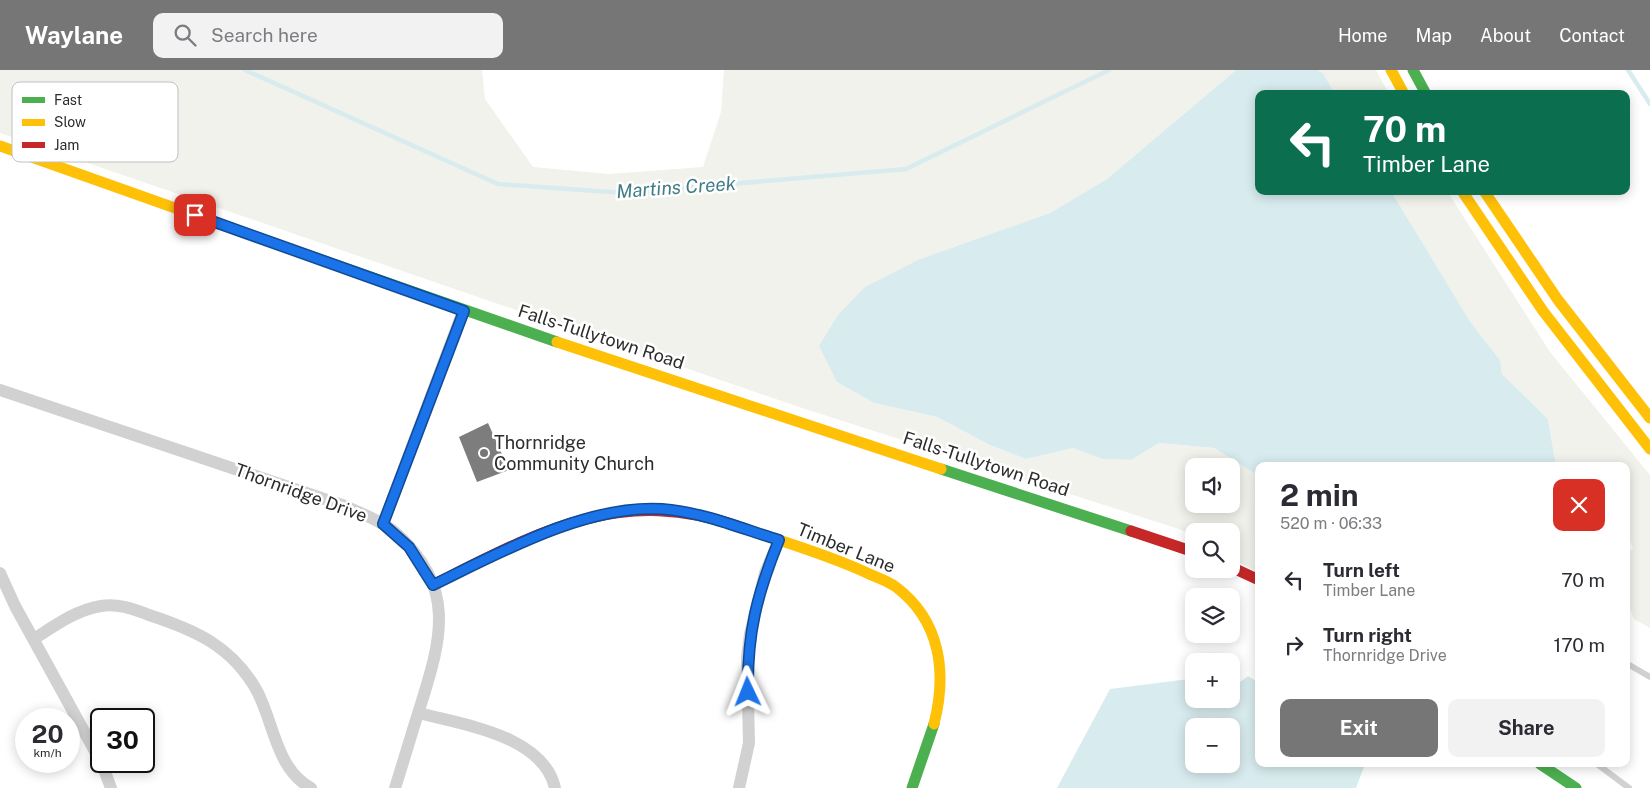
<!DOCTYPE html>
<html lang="en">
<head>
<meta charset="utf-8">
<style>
	body { margin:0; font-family:"Public Sans",sans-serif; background:#f2f2f3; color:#2b2b33; height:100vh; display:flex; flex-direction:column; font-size:19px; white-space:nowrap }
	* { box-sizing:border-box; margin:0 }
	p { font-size:16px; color:#7c7c81 }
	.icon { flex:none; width:28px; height:28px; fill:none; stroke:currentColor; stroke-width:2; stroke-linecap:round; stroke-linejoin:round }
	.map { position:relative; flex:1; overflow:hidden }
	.drawer { position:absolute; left:1255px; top:392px; width:375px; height:305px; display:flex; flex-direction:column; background:#fff; border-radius:10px; box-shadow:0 2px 12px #0003 }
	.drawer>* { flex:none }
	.top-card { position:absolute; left:1255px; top:20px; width:375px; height:105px; border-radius:10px; box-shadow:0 2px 12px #0003; background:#0b6e4f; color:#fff; overflow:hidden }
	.fabs { position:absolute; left:1185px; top:388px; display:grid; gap:10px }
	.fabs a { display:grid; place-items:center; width:55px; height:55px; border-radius:10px; background:#fff; box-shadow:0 2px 12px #0003; font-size:25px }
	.speed { position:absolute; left:15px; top:638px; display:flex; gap:10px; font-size:25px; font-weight:700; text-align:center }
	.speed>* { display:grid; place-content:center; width:65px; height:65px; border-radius:50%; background:#fff; box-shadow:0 2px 12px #0003; line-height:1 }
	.speed small { font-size:12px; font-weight:400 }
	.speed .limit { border:2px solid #111; border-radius:8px; background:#fff; color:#111 }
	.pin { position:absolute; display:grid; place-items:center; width:42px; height:42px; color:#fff; margin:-21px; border-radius:10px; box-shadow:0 2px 8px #0006 }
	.me { position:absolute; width:55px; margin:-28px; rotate:358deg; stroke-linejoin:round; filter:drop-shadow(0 0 4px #0008) }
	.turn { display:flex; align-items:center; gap:18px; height:105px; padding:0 25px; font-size:22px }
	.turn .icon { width:65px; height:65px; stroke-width:2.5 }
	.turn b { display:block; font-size:35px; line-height:42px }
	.round { display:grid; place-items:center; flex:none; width:52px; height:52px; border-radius:10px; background:#f2f2f3 }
	.head { display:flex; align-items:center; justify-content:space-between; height:85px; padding:0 25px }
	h1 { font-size:30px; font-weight:700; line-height:38px }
	.primary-button { display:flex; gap:10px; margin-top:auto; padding:10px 25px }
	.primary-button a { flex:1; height:58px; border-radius:10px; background:#767676; color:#fff; font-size:20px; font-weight:700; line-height:58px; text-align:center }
	.primary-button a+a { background:#f2f2f3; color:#2b2b33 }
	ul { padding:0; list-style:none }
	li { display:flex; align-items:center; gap:15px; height:65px; padding:0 25px }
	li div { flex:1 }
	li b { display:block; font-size:19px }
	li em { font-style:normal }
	header { display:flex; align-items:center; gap:30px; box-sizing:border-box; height:70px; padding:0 25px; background:#767676; color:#fff }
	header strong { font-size:24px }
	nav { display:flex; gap:28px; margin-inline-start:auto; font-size:18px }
	.search { width:350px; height:45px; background:#f2f2f3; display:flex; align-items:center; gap:12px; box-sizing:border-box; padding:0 18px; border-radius:10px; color:#7c7c81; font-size:19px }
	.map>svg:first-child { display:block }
	.green { fill:#f1f2eb; fill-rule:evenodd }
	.water { fill:#d8ebee; fill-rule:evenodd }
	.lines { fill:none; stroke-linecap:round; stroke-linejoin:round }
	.stream { stroke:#d8ebee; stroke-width:4.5 }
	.building { fill:#7d7d7d }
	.lane { stroke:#d1d1d1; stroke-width:6 }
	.street { stroke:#d1d1d1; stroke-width:12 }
	.fast { stroke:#4caf50; stroke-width:11 }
	.slow { stroke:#ffc107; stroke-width:11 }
	.jam { stroke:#c62828; stroke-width:11 }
	.route-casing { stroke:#114b97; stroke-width:12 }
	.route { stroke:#1a73e8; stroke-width:9 }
	.poi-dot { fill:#767676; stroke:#fff; stroke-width:2 }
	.labels { text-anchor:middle; stroke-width:5; stroke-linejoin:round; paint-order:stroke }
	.street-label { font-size:18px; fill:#2c2c2c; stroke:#fff }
	.poi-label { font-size:18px; fill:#2c2c2c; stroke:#fff; text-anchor:start }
	.water-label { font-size:19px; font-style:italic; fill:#427c86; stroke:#fff }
	.key { fill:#fff; stroke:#c0c0c0; stroke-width:1 }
	.key-label { font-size:14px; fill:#2c2c2c }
</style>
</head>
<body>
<header>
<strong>Waylane</strong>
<div class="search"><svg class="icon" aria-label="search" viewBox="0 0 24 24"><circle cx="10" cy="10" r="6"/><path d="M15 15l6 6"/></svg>Search here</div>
<nav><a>Home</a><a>Map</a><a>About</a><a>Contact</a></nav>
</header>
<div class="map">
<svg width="1650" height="718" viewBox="0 0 1650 718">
	<rect width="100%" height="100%" fill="#fff"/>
	<path class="green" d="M 0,0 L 482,0 L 485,29 L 533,97 L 609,104 L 703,97 L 721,42 L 724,0 L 1236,0 L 1107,109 L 1050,143 L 920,189 L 837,312 L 874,333 L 937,347 L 990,375 L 1026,389 L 1073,378 L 1103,389 L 1131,390 L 1159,373 L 1214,378 L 1259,406 L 1259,503 L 1231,488 L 1231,461 L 1194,461 L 1194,467 L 1182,460 L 796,336 L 0,63 ZM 1194,396 L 1231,396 L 1231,434 L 1194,434 Z
		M 1317,0 L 1376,0 L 1389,24 L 1335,24 L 1323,3 Z
		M 1391,121 L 1447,121 L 1550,282 L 1650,405 L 1650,558 L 1634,549 L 1626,528 L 1626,482 L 1633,479 L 1630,470 L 1626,467 L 1626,396 L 1556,396 L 1548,349 L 1502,304 L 1500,290 L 1471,253 Z"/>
	<path class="water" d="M 1236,0 L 1317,0 L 1323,3 L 1335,24 L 1259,24 L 1259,121 L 1391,121 L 1471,253 L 1500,290 L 1502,304 L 1548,349 L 1556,396 L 1259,396 L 1259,406 L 1214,378 L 1159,373 L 1131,390 L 1103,389 L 1073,378 L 1026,389 L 990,375 L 937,347 L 874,333 L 837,312 L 819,276 L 838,245 L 865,217 L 920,189 L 1050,143 L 1107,109 Z
		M 1248,606 L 1259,613 L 1259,694 L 1365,694 L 1356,718 L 1057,718 L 1110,619 L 1189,609 L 1194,612 L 1194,629 L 1231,629 L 1231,619 ZM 1194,656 L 1231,656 L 1231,694 L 1194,694 Z"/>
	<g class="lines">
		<path class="stream" d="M 245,0 L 498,114 L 625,123 L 906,99 L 1109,0
			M 1628,0 L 1650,34"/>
	</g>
	<path class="building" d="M 488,353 L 509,400 L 477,412 L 459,367 Z"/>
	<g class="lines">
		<path class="lane" d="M 1626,593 L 1650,607
			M 1597,694 L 1629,718"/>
		<path class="street" d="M 0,320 L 345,436 C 362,444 382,451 396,463 C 456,517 442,567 421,634 C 412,662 404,690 395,718
			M 383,454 L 463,241
			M 0,503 L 15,536 L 102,694 L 111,718
			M 34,569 C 54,556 76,540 101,536 C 117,533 134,539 149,545 C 195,560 232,576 257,621 C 274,653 276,699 311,718
			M 419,643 C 463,655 543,665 555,718
			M 739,718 L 749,673 L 747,587 L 750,564 L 765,503 L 779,470"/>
		<path class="fast" d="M 1413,0 L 1426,24
			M 316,188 L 557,272
			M 941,399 L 1131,461
			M 1540,694 L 1576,718
			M 912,718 L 934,654"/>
		<path class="slow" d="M 1391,0 L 1404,24
			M 0,76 L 316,188
			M 1462,121 L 1543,241 L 1650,379
			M 1484,121 L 1558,230 L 1650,348
			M 557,272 L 941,399
			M 737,456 C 780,471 824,483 865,502 C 875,507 887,510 896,517 C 941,551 947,603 934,654"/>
		<path class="jam" d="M 1131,461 L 1194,482
			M 1231,497 L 1259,510
			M 433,515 C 536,463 619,415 737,456"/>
	</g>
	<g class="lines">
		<g class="route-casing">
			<path id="route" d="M 195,145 L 464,241 L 383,454 L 409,477 L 433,515 C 499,483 587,434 662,439 C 702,442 740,458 779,470 C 757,524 747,563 748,622"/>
		</g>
		<use href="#route" class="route"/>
	</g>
	<circle class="poi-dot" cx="484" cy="383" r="5"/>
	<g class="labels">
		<g class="street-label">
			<text transform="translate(601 267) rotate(18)" y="6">Falls-Tullytown Road</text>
			<text transform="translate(986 394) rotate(18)" y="6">Falls-Tullytown Road</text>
			<text transform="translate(301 423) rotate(20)" y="6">Thornridge Drive</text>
			<text transform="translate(846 478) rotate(22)" y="6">Timber Lane</text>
		</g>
		<g class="poi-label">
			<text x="494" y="379">Thornridge<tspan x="494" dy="21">Community Church</tspan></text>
		</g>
		<g class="water-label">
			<text transform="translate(676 117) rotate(-4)" y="7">Martins Creek</text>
		</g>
	</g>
	<rect x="12" y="12" width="166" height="80" rx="8" class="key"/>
	<rect x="22" y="27" width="23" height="6" fill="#4caf50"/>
	<rect x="22" y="49" width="23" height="7" fill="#ffc107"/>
	<rect x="22" y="72" width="23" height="6" fill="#c62828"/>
	<g class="key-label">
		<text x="54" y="35">Fast</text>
		<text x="54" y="57">Slow</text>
		<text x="54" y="80">Jam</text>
	</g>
</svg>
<div class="fabs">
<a><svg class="icon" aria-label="sound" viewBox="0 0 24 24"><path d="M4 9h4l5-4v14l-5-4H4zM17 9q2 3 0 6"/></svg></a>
<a><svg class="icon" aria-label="search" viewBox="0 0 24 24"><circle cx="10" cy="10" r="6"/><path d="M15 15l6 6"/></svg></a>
<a><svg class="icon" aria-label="layers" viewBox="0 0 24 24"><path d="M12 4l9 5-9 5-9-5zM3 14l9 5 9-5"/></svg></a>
<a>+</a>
<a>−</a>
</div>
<div class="speed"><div>20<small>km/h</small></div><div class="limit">30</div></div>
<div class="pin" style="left:195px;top:145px;background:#d93025"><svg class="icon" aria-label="arrive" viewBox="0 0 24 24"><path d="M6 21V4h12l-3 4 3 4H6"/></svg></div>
<svg class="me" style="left:748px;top:622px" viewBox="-20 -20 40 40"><path d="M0-17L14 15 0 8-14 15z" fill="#1a73e8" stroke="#fff" stroke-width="4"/></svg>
<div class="top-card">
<div class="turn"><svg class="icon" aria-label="left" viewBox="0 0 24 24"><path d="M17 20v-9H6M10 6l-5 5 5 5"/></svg><div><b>70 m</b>Timber Lane</div></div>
</div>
<section class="drawer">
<div class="head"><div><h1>2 min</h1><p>520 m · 06:33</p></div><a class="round" style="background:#d93025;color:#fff"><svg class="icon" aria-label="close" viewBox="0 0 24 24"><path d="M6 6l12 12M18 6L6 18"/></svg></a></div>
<ul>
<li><svg class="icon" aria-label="left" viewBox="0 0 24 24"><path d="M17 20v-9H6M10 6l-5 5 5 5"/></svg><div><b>Turn left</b><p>Timber Lane</p></div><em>70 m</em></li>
<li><svg class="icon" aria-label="right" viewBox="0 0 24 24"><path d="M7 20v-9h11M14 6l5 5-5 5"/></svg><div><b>Turn right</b><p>Thornridge Drive</p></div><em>170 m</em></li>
</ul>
<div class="primary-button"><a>Exit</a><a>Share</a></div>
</section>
</div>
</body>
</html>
